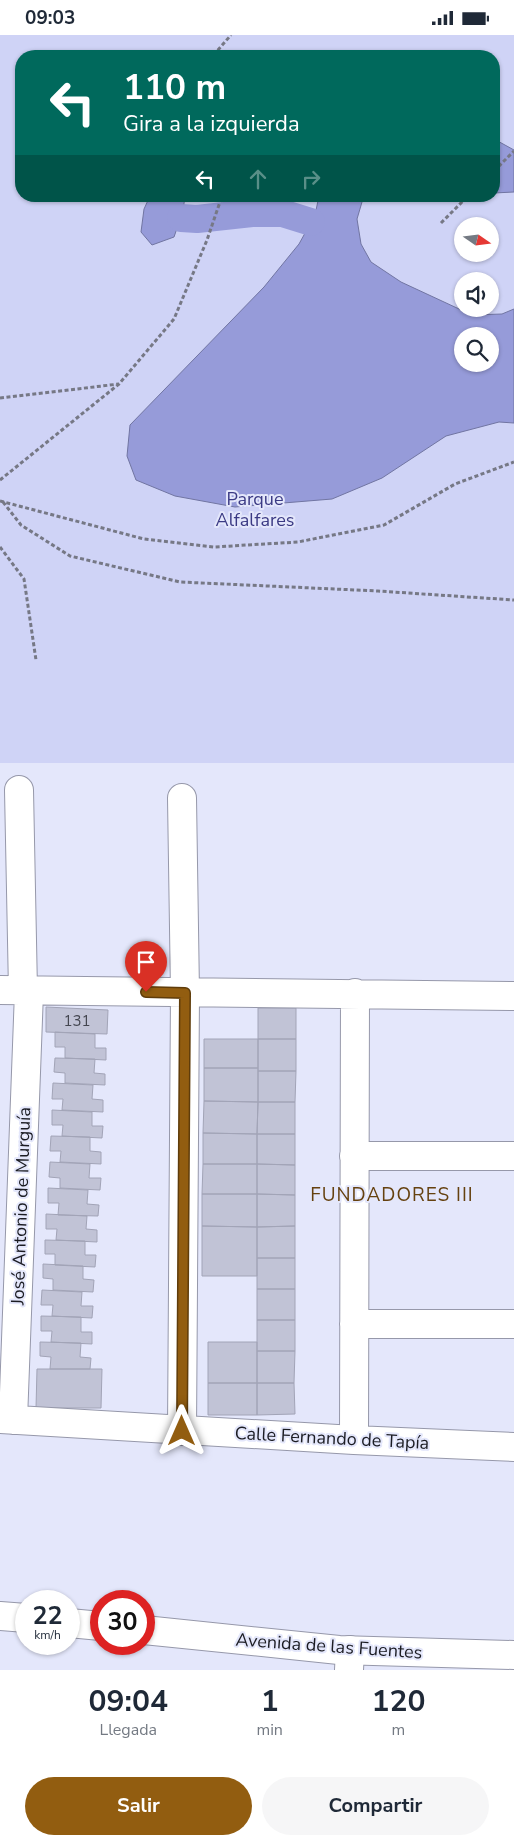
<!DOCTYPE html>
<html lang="es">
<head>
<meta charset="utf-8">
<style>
	body { margin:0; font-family:"Nunito Sans",sans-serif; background:#f6f6f7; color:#1f2937; height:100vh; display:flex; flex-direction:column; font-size:19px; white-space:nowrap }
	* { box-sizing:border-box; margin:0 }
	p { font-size:16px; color:#747a83 }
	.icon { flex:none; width:28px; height:28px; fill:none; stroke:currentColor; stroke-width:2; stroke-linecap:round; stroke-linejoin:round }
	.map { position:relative; height:1635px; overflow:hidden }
	.drawer { display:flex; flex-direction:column; background:#fff; flex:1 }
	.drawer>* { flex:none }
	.hud { position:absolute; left:15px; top:15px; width:485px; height:152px; border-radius:20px; box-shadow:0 1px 4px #0004; background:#00695c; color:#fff; overflow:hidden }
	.needle { width:32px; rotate:104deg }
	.controls { position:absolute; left:454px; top:182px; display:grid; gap:10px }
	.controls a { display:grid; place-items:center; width:45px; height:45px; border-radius:50%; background:#fff; box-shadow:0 1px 4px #0004; font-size:25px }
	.speed { position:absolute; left:15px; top:1555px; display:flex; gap:10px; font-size:25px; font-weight:700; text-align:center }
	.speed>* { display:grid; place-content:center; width:65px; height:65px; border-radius:50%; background:#fff; box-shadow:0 1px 4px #0004; line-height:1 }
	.speed small { font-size:12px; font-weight:400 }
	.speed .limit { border:8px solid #d22; background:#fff; color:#111 }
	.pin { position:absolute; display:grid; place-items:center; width:42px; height:42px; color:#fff; margin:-51px -21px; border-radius:50% 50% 50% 0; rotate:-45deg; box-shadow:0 0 5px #0007 }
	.pin .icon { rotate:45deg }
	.me { position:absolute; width:55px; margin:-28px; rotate:0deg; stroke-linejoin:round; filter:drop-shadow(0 0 4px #0008) }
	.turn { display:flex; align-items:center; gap:18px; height:105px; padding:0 25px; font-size:22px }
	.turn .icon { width:65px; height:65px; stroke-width:2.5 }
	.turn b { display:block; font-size:35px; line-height:42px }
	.lanes { display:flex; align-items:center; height:48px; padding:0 25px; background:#0003; justify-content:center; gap:25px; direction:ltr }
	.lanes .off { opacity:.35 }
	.eta { display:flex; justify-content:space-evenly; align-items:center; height:85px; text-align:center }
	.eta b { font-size:30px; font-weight:700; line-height:35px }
	.primary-button { display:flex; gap:10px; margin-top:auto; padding:10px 25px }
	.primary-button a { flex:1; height:58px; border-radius:30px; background:#925d10; color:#fff; font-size:20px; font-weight:700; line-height:58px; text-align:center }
	.primary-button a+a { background:#f6f6f7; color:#1f2937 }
	.status { display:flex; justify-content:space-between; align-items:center; height:35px; padding:0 25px; background:#fff; direction:ltr }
	.status svg { height:14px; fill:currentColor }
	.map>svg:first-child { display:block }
	.green { fill:#cfd3f6; fill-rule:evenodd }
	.water { fill:#969bd9; stroke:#7175a2; fill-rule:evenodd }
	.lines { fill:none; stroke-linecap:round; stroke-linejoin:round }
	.canal { stroke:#969bd9; stroke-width:28 }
	.building { fill:#c1c3d6; stroke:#a2a4b7 }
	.minor-casing { stroke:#9698aa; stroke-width:30 }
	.secondary-casing { stroke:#9698aa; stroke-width:30 }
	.path { stroke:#767885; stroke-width:3; stroke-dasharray:4 2.5; stroke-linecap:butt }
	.minor { stroke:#fff; stroke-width:28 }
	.secondary { stroke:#fff; stroke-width:28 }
	.route-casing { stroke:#5f3c0a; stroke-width:12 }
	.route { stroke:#925d10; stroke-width:9 }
	.labels { text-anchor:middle; stroke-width:4; stroke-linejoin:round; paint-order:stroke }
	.number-label { font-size:15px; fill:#444650 }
	.park-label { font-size:18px; fill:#3b3a84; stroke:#e4e7fb }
	.street-label { font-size:18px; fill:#1b1c23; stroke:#e4e7fb }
	.neighbourhood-label { font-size:19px; letter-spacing:1px; fill:#65410f; stroke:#e4e7fb }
</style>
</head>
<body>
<div class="status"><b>09:03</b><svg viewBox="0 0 49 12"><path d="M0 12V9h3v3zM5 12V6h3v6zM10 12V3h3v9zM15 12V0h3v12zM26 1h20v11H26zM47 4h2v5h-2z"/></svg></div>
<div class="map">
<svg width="514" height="1635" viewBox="0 0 514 1635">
	<rect width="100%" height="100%" fill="#e4e7fb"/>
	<path class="green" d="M 0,0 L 514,0 L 514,728 L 0,728 ZM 21,21 L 494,21 L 494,161 L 21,161 ZM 462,191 L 490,191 L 490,219 L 462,219 ZM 462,246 L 490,246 L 490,274 L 462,274 ZM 462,301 L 490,301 L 490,329 L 462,329 Z"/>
	<path class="water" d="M 494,104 L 514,115 L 514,157 L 494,158 Z
		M 150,161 L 185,161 L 183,176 L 174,202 L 152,210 L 141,197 L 144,174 Z
		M 319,161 L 367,161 L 362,167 L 357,184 L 361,209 L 371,227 L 401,247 L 472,280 L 502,279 L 514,274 L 514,388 L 499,387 L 446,401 L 382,443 L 332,464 L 235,472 L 175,461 L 136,445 L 127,421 L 130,390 L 264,252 L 299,209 L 315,180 ZM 462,301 L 490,301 L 490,329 L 462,329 Z"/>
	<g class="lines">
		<path class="canal" d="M 181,183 L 197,184 L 252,178 L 282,178 L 311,187"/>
	</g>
	<path class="building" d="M 46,972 L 108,975 L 107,999 L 46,997 Z
		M 258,973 L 296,973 L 296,1004 L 258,1004 Z
		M 55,997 L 95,999 L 95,1013 L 106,1013 L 106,1025 L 65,1023 L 65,1012 L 55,1012 Z
		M 204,1004 L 258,1004 L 258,1033 L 204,1033 Z
		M 258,1004 L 296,1004 L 296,1036 L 258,1036 Z
		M 55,1023 L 95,1024 L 94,1038 L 105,1039 L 105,1050 L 65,1048 L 65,1038 L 54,1037 Z
		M 204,1033 L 258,1033 L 258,1067 L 204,1066 Z
		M 258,1036 L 296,1036 L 295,1067 L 258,1067 Z
		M 53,1048 L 93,1050 L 92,1064 L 103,1065 L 103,1077 L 62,1075 L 63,1064 L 52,1064 Z
		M 204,1066 L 258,1067 L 257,1099 L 203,1098 Z
		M 258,1067 L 295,1067 L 295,1099 L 257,1099 Z
		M 52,1075 L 92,1077 L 92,1091 L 103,1091 L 102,1103 L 62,1101 L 63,1090 L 52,1090 Z
		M 203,1098 L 257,1099 L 257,1129 L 203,1129 Z
		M 257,1099 L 295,1099 L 295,1130 L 257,1129 Z
		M 51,1101 L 90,1102 L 90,1116 L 101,1117 L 101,1129 L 60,1127 L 61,1116 L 50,1116 Z
		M 50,1127 L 90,1129 L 89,1143 L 101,1143 L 100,1155 L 60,1153 L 60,1143 L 49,1142 Z
		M 203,1129 L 257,1129 L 257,1159 L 202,1159 Z
		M 257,1129 L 295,1130 L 295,1160 L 257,1159 Z
		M 48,1153 L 88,1155 L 87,1169 L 99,1170 L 98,1181 L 58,1180 L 59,1168 L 48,1168 Z
		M 202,1159 L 257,1159 L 257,1192 L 202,1191 Z
		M 257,1159 L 295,1160 L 295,1191 L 257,1192 Z
		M 46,1179 L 87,1181 L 86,1194 L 97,1195 L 97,1207 L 56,1205 L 57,1194 L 46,1194 Z
		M 202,1191 L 257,1192 L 257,1241 L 202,1241 Z
		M 295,1191 L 295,1223 L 257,1223 L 257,1192 Z
		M 45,1205 L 85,1206 L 85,1220 L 96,1220 L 95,1232 L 55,1230 L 55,1219 L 45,1219 Z
		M 257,1223 L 295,1223 L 295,1254 L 257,1254 Z
		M 43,1229 L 83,1231 L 83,1244 L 94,1245 L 93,1257 L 53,1255 L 53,1244 L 43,1243 Z
		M 257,1254 L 295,1254 L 295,1285 L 257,1285 Z
		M 42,1255 L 82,1257 L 81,1271 L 93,1271 L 92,1283 L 52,1281 L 53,1270 L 41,1270 Z
		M 41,1281 L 81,1282 L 81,1297 L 92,1297 L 92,1309 L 51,1307 L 52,1296 L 41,1296 Z
		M 257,1285 L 295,1285 L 295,1316 L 257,1316 Z
		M 40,1307 L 81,1308 L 80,1322 L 91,1323 L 90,1334 L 50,1334 L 51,1322 L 40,1321 Z
		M 208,1307 L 257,1307 L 257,1348 L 208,1348 Z
		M 257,1316 L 295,1316 L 294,1348 L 257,1348 Z
		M 37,1334 L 102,1334 L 101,1373 L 36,1373 Z
		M 208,1348 L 257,1348 L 257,1380 L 208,1380 Z
		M 257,1348 L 294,1348 L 295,1379 L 257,1380 Z"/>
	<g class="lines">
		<g class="minor-casing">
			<path id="minor" d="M 19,755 L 23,956
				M 182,763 L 185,958 L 182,1396
				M 0,955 L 514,961
				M 354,1121 L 514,1121
				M 354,1289 L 514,1289
				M 0,1384 L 354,1405 L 514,1412
				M 13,1385 L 29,957
				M 354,1405 L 355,958
				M 349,1635 L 350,1615"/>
		</g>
		<g class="secondary-casing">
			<path id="secondary" d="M 0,1581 L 26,1583
				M 69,1588 L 101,1591
				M 144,1595 L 339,1615 L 514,1620"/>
		</g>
		<path class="path" d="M 215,21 L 217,16 L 231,0
			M 494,136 L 514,116
			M 441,188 L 468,161
			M 0,363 L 119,349
			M 0,445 L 119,349 L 174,284 L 207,205 L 222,161
			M 0,466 L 144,504 L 214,512 L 298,507 L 384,490 L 455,449 L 514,427
			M 3,467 L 21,490 L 70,521 L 180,547 L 378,556 L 514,565
			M 0,512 L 24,544 L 36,625"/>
		<use href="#minor" class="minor"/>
		<use href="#secondary" class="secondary"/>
	</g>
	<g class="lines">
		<g class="route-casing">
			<path id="route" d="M 146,957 L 185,958 L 182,1396"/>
		</g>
		<use href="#route" class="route"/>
	</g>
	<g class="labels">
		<g class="number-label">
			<text x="77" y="991">131</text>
		</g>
		<g class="park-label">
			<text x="255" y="470">Parque<tspan x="255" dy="21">Alfalfares</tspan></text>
		</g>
		<g class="street-label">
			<text transform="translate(21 1171) rotate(-88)" y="6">José Antonio de Murguía</text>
			<text transform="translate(332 1403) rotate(3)" y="6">Calle Fernando de Tapía</text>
			<text transform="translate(329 1611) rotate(4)" y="6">Avenida de las Fuentes</text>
		</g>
		<g class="neighbourhood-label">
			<text x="392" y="1166">FUNDADORES III</text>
		</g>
	</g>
</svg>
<div class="controls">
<a><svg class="needle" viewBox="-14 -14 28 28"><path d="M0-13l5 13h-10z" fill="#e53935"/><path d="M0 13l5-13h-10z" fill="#747a83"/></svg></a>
<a><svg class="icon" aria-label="sound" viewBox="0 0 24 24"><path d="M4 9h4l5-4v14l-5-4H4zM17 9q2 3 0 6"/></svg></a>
<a><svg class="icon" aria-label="search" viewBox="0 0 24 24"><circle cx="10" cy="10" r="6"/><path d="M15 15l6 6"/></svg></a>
</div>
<div class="speed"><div>22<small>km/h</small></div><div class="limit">30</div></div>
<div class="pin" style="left:146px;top:957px;background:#d93025"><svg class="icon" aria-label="arrive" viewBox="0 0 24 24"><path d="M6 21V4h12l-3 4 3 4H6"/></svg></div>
<svg class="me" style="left:182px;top:1396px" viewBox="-20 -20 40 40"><path d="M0-17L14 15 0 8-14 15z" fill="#925d10" stroke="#fff" stroke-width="4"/></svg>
<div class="hud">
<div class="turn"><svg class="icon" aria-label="left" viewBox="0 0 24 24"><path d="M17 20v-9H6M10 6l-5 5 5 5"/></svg><div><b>110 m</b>Gira a la izquierda</div></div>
<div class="lanes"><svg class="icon" aria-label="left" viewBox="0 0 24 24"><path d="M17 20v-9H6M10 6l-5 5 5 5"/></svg><svg class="icon off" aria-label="ahead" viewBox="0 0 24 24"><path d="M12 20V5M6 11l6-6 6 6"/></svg><svg class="icon off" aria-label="right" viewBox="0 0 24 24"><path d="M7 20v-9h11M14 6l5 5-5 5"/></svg></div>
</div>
</div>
<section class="drawer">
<div class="eta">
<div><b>09:04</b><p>Llegada</p></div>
<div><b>1</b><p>min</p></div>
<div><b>120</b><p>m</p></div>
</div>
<div class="primary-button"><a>Salir</a><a>Compartir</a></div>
</section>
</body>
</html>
